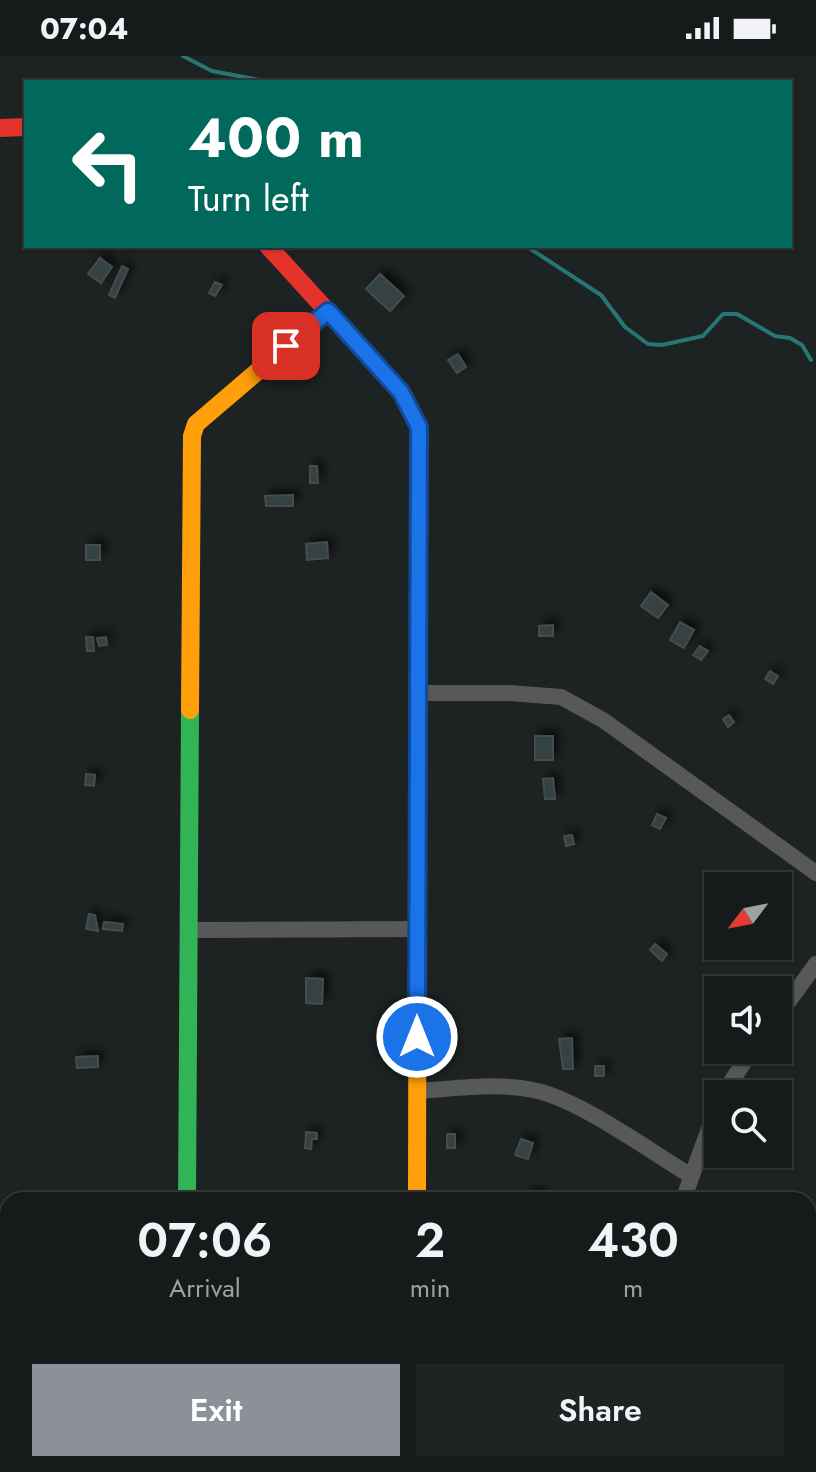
<!DOCTYPE html>
<html lang="en">
<head>
<meta charset="utf-8">
<style>
	body { margin:0; font-family:Jost,sans-serif; background:#1f2323; color:#f1f3f6; height:100vh; display:flex; flex-direction:column; font-size:30px; white-space:nowrap }
	* { box-sizing:border-box; margin:0 }
	p { font-size:26px; color:#9ea1a2 }
	.icon { flex:none; width:44px; height:44px; fill:none; stroke:currentColor; stroke-width:2; stroke-linecap:round; stroke-linejoin:round }
	.map { position:relative; flex:1; overflow:hidden }
	.drawer { position:absolute; left:0px; top:1136px; width:816px; height:280px; display:flex; flex-direction:column; background:#161a1a; border-radius:24px 24px 0 0; box-shadow:0 2px 6px #0004,0 0 0 2px #353839 }
	.drawer>* { flex:none }
	.banner { position:absolute; left:24px; top:24px; width:768px; height:168px; border-radius:0px; box-shadow:0 2px 6px #0004,0 0 0 2px #353839; background:#00695c; color:#fff; overflow:hidden }
	.needle { width:52px; rotate:238deg }
	.tools { position:absolute; left:704px; top:816px; display:grid; gap:16px }
	.tools a { display:grid; place-items:center; width:88px; height:88px; border-radius:0px; background:#161a1a; box-shadow:0 2px 6px #0004,0 0 0 2px #353839; font-size:40px }
	.pin { position:absolute; display:grid; place-items:center; width:68px; height:68px; color:#fff; margin:-34px; border-radius:16px; box-shadow:0 4px 12px #0006 }
	.me { position:absolute; width:88px; margin:-44px; rotate:0deg; stroke-linejoin:round; filter:drop-shadow(0 0 6px #0008) }
	.turn { display:flex; align-items:center; gap:28px; height:168px; padding:0 32px; font-size:36px }
	.turn .icon { width:104px; height:104px; stroke-width:2.5 }
	.turn b { display:block; font-size:56px; line-height:68px }
	.eta { display:flex; justify-content:space-evenly; align-items:center; height:136px; text-align:center }
	.eta b { font-size:48px; font-weight:600; line-height:56px }
	.cta { display:flex; gap:16px; margin-top:auto; padding:16px 32px }
	.cta a { flex:1; height:92px; border-radius:0px; background:#8c9099; color:#fff; font-size:32px; font-weight:600; line-height:92px; text-align:center }
	.cta a+a { background:#1f2323; color:#f1f3f6 }
	.status { display:flex; justify-content:space-between; align-items:center; height:56px; padding:0 40px; background:#161a1a; direction:ltr }
	.status svg { height:22px; fill:currentColor }
	.map>svg:first-child { display:block }
	.lines { fill:none; stroke-linecap:round; stroke-linejoin:round }
	.stream { stroke:#267673; stroke-width:4 }
	.building { fill:#344242; stroke:#464b4b; stroke-width:2; filter:url(#shadow) }
	.street { stroke:#585858; stroke-width:16 }
	.fast { stroke:#30b455; stroke-width:18 }
	.slow { stroke:#ff9f0a; stroke-width:18 }
	.jam { stroke:#e5322d; stroke-width:18 }
	.route-casing { stroke:#114b97; stroke-width:20 }
	.route { stroke:#1a73e8; stroke-width:14 }
</style>
</head>
<body>
<div class="status"><b>07:04</b><svg viewBox="0 0 49 12"><path d="M0 12V9h3v3zM5 12V6h3v6zM10 12V3h3v9zM15 12V0h3v12zM26 1h20v11H26zM47 4h2v5h-2z"/></svg></div>
<div class="map">
<svg width="816" height="1416" viewBox="0 0 816 1416">
	<defs>
		<filter id="shadow"><feDropShadow dx="5.5" dy="-5.5" stdDeviation="4" flood-color="#0009"/></filter>
	</defs>
	<rect width="100%" height="100%" fill="#1d2222"/>
	<g class="lines">
		<path class="stream" d="M 183,0 L 212,15 L 270,26
			M 526,190 L 601,239 L 625,271 L 648,288 L 662,289 L 703,280 L 723,258 L 737,258 L 775,280 L 790,282 L 802,289 L 811,304"/>
	</g>
	<path class="building" d="M 100,202 L 112,211 L 101,227 L 88,218 Z
		M 122,210 L 128,213 L 115,242 L 109,239 Z
		M 380,218 L 404,240 L 390,255 L 366,233 Z
		M 215,226 L 222,229 L 215,240 L 209,237 Z
		M 458,298 L 466,311 L 457,317 L 448,304 Z
		M 310,410 L 317,410 L 318,427 L 310,427 Z
		M 293,439 L 293,450 L 266,450 L 265,440 Z
		M 327,486 L 328,502 L 307,504 L 306,488 Z
		M 86,489 L 100,489 L 100,504 L 86,504 Z
		M 651,536 L 668,549 L 658,562 L 641,550 Z
		M 680,566 L 694,574 L 684,592 L 670,584 Z
		M 553,569 L 553,580 L 539,580 L 539,570 Z
		M 86,581 L 93,581 L 94,595 L 87,595 Z
		M 106,581 L 107,589 L 99,590 L 97,582 Z
		M 700,590 L 708,595 L 701,604 L 693,599 Z
		M 770,615 L 778,620 L 773,628 L 765,623 Z
		M 729,659 L 734,666 L 728,671 L 723,663 Z
		M 535,680 L 553,680 L 553,704 L 535,704 Z
		M 86,718 L 95,719 L 94,730 L 85,729 Z
		M 553,722 L 555,743 L 545,743 L 543,723 Z
		M 657,758 L 666,762 L 660,773 L 652,769 Z
		M 572,779 L 574,788 L 566,790 L 564,780 Z
		M 89,858 L 95,859 L 98,875 L 86,873 Z
		M 104,866 L 123,868 L 122,875 L 103,873 Z
		M 655,888 L 667,898 L 662,905 L 650,894 Z
		M 306,922 L 323,923 L 322,948 L 306,947 Z
		M 572,982 L 573,1013 L 563,1013 L 559,983 Z
		M 98,1000 L 98,1011 L 77,1012 L 76,1001 Z
		M 595,1010 L 604,1010 L 604,1020 L 595,1020 Z
		M 306,1076 L 317,1077 L 317,1083 L 312,1083 L 311,1093 L 305,1092 Z
		M 447,1078 L 455,1078 L 455,1092 L 447,1092 Z
		M 521,1083 L 533,1087 L 528,1103 L 515,1099 Z
		M 527,1138 L 541,1138 L 541,1144 L 527,1144 Z"/>
	<g class="lines">
		<path class="street" d="M 420,637 L 510,637 L 561,641 L 603,664 L 816,817
			M 189,874 L 418,873
			M 778,960 L 816,908
			M 417,1035 C 454,1033 496,1026 533,1034 C 579,1043 648,1094 690,1119
			M 723,1038 L 752,994
			M 683,1144 L 718,1048
			M 141,1408 L 146,1416
			M 558,1416 L 563,1408"/>
		<path class="fast" d="M 187,1144 L 190,654"/>
		<path class="slow" d="M 190,654 L 192,380 L 196,368 L 328,255
			M 417,1144 L 418,618
			M 280,1416 L 286,1408"/>
		<path class="jam" d="M 0,72 L 26,71
			M 268,190 L 401,336 L 419,371 L 418,618"/>
	</g>
	<g class="lines">
		<g class="route-casing">
			<path id="route" d="M 286,290 L 328,255 L 401,336 L 419,371 L 417,981"/>
		</g>
		<use href="#route" class="route"/>
	</g>
</svg>
<div class="tools">
<a><svg class="needle" viewBox="-14 -14 28 28"><path d="M0-13l5 13h-10z" fill="#e53935"/><path d="M0 13l5-13h-10z" fill="#9ea1a2"/></svg></a>
<a><svg class="icon" aria-label="sound" viewBox="0 0 24 24"><path d="M4 9h4l5-4v14l-5-4H4zM17 9q2 3 0 6"/></svg></a>
<a><svg class="icon" aria-label="search" viewBox="0 0 24 24"><circle cx="10" cy="10" r="6"/><path d="M15 15l6 6"/></svg></a>
</div>
<div class="pin" style="left:286px;top:290px;background:#d93025"><svg class="icon" aria-label="arrive" viewBox="0 0 24 24"><path d="M6 21V4h12l-3 4 3 4H6"/></svg></div>
<svg class="me" style="left:417px;top:981px" viewBox="-20 -20 40 40"><circle r="17" fill="#1a73e8" stroke="#fff" stroke-width="3"/><path d="M0-11L8 9 0 5-8 9z" fill="#fff"/></svg>
<div class="banner">
<div class="turn"><svg class="icon" aria-label="left" viewBox="0 0 24 24"><path d="M17 20v-9H6M10 6l-5 5 5 5"/></svg><div><b>400 m</b>Turn left</div></div>
</div>
<section class="drawer">
<div class="eta">
<div><b>07:06</b><p>Arrival</p></div>
<div><b>2</b><p>min</p></div>
<div><b>430</b><p>m</p></div>
</div>
<div class="cta"><a>Exit</a><a>Share</a></div>
</section>
</div>
</body>
</html>
